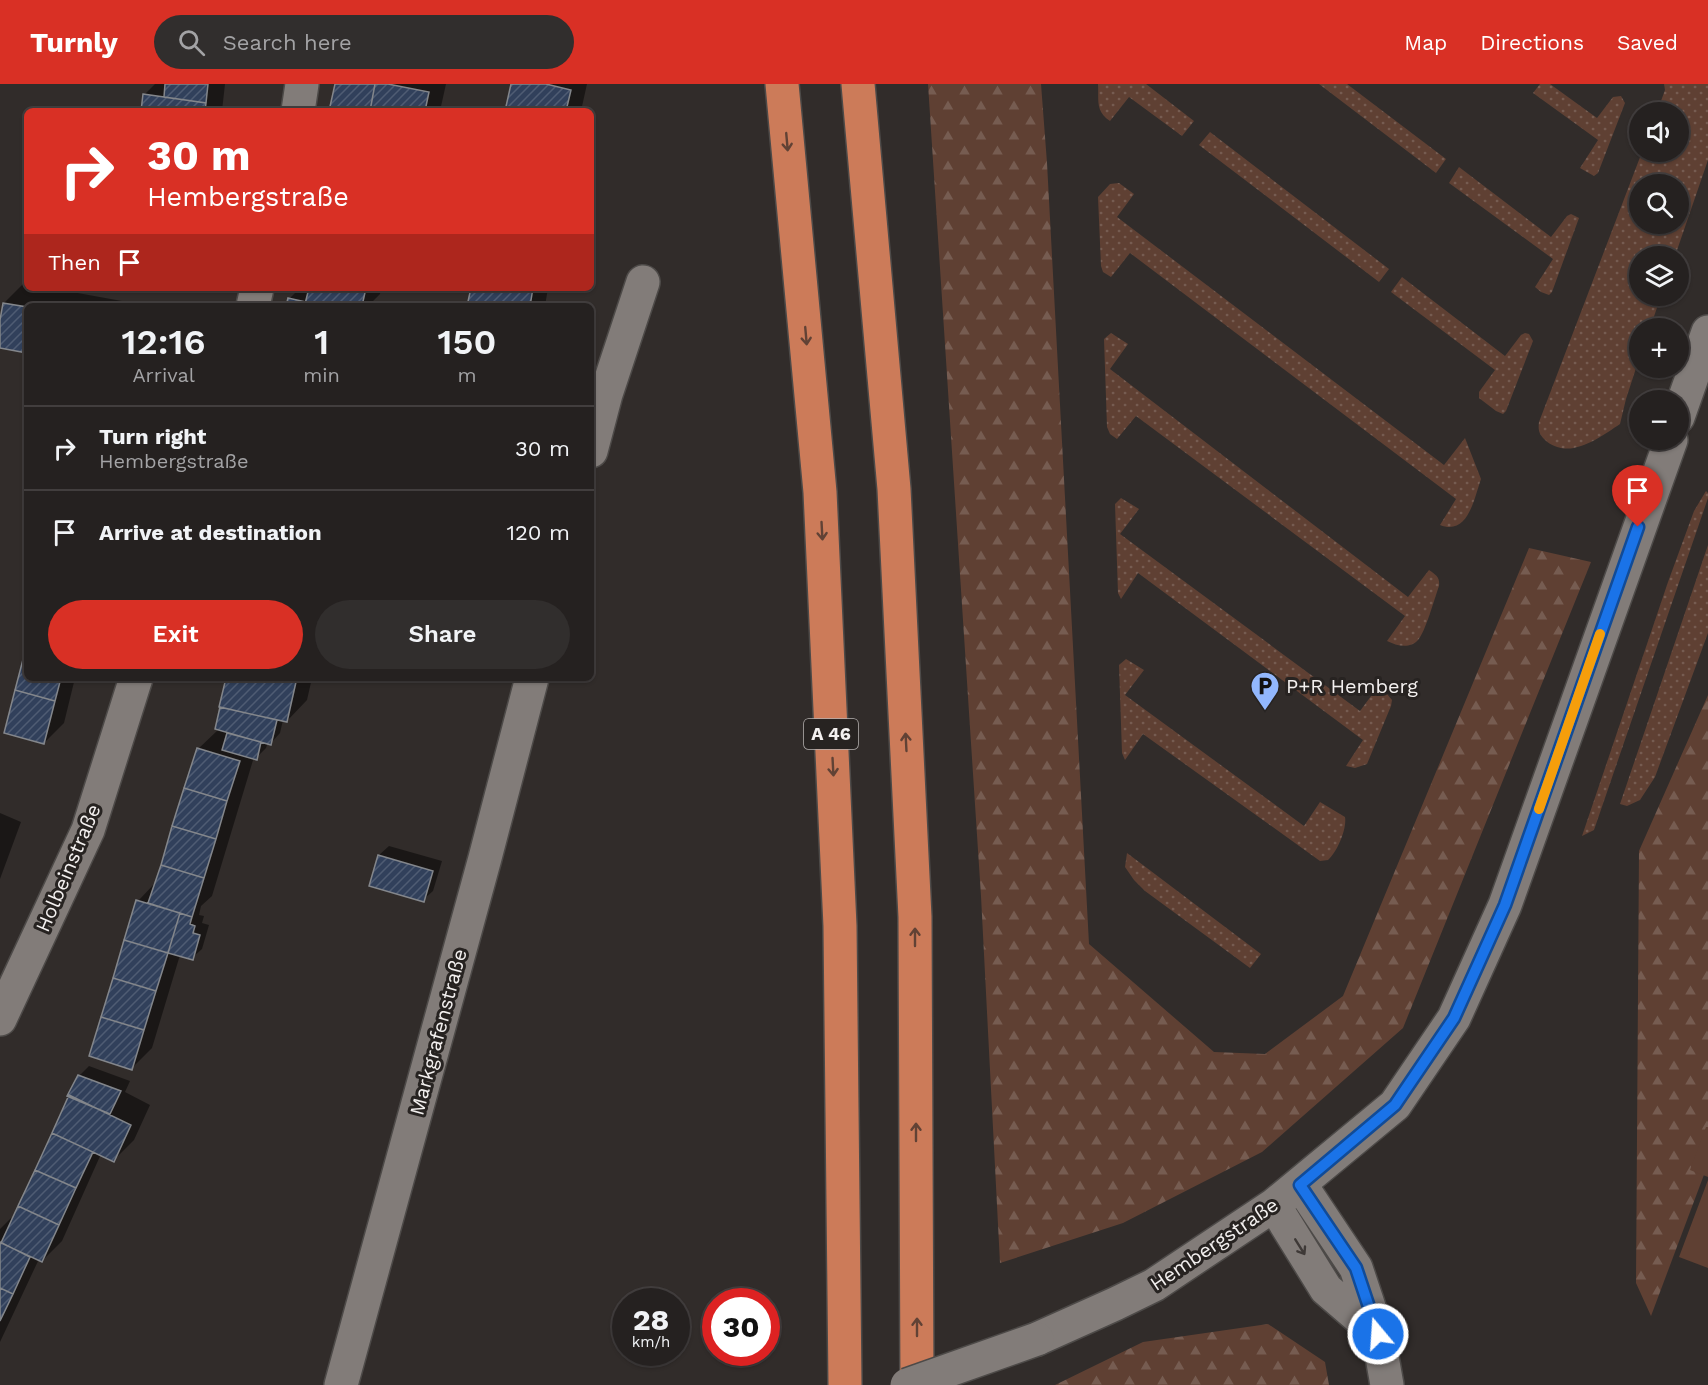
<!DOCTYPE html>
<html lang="en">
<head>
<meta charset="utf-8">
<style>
	body { margin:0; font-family:"Work Sans",sans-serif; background:#312e2d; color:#f1f3f6; height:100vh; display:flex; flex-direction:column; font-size:22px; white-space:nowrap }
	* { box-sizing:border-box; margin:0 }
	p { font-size:20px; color:#a3a3a5 }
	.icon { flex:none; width:33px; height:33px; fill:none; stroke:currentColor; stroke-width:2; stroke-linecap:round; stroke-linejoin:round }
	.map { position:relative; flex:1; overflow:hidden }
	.details { position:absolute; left:24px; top:219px; width:570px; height:378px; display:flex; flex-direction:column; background:#252120; border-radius:9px; box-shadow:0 2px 4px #0004,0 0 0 2px #423e3e }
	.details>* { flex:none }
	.banner { position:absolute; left:24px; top:24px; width:570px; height:183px; border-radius:9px; box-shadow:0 2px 4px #0004,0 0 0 2px #423e3e; background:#d93025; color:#fff; overflow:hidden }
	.tools { position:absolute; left:1629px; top:18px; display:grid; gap:12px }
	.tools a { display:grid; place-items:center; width:60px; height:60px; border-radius:50%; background:#252120; box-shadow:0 2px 4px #0004,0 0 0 2px #423e3e; font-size:30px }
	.speed { position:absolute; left:612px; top:1204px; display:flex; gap:12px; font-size:30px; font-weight:700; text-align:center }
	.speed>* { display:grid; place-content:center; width:78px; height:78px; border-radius:50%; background:#252120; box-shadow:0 2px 4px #0004,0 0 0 2px #423e3e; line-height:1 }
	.speed small { font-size:15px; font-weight:400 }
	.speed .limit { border:9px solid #d22; background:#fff; color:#111 }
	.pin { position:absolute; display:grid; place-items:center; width:51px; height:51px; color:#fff; margin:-62px -26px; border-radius:50% 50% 50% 0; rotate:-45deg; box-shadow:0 0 6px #0007 }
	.pin .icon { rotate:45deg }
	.me { position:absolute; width:66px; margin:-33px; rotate:342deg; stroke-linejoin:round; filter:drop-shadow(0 0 4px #0008) }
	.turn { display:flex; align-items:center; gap:21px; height:126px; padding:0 24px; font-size:27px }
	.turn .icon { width:78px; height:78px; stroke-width:2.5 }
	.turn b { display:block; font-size:42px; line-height:51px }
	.then { display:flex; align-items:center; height:57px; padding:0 24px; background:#0003; gap:12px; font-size:22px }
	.eta { display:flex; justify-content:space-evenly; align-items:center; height:102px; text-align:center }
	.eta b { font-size:36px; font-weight:600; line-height:42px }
	.button { display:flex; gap:12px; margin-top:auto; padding:12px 24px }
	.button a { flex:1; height:69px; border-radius:36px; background:#d93025; color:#fff; font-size:24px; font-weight:600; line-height:69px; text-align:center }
	.button a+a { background:#312e2d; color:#f1f3f6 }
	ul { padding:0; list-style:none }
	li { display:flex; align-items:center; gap:18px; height:84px; padding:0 24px; border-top:2px solid #423e3e }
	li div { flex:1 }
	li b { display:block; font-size:22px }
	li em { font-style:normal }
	header { display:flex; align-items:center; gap:36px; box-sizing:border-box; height:84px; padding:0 30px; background:#d93025; color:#fff }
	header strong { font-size:28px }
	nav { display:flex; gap:33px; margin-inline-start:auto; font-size:21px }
	.search { width:420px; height:54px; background:#312e2d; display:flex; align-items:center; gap:15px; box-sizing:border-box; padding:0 21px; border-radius:33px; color:#a3a3a5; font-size:22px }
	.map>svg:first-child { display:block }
	.grass { fill:url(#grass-dots); fill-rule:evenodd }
	.forest { fill:url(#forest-firs) }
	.park { fill:#5f4033 }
	.shadow { fill:#0007 }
	.building { fill:url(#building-hatch); stroke:#83868b; stroke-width:1.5 }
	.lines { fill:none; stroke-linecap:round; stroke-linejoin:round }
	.minor-casing { stroke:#4d4a48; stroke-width:36 }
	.motorway-casing { stroke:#4d4a48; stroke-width:36 }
	.minor { stroke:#827c79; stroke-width:33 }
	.motorway { stroke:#cc7b59; stroke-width:33 }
	.minor-bridge-casing { stroke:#4d4a48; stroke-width:36; stroke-linecap:butt }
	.minor-bridge { stroke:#827c79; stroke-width:33 }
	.oneway { stroke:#614235 }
	.oneway2 { stroke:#3e3937 }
	.route-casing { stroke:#114b97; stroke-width:15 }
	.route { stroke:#1a73e8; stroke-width:10 }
	.slow { stroke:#f59e0b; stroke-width:10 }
	.labels { text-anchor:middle; stroke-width:6; stroke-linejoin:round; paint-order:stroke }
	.shield { fill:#272321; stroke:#b6b2b1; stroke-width:1.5 }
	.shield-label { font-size:18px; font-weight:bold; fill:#f3f0ef }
	.poi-label { font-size:20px; fill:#f3f0ef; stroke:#272321; text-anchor:start }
	.street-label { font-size:20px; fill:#f3f0ef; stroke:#272321 }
</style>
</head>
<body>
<header>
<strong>Turnly</strong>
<div class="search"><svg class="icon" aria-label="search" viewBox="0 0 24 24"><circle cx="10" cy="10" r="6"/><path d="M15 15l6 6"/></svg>Search here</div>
<nav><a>Map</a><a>Directions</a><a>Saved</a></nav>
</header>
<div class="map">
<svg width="1708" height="1301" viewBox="0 0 1708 1301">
	<defs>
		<pattern id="grass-dots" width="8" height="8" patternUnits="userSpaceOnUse" patternTransform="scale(1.5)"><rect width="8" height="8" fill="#5f4033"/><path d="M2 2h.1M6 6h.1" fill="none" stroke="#765c51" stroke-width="1.8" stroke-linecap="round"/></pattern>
		<pattern id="forest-firs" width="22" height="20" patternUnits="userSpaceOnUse" patternTransform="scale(1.5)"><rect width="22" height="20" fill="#5f4033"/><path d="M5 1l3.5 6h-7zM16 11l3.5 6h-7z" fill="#765c51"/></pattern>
		<pattern id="building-hatch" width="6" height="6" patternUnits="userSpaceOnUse" patternTransform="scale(1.5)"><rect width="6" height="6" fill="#31405b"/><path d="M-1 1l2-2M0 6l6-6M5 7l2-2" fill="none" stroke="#4f5c73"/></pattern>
	</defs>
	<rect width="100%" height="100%" fill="#312c2a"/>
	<path class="grass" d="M 1098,0 L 1146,0 L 1194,37 L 1182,52 L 1129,13 L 1110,37 C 1095,27 1099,16 1098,0 Z
		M 1319,0 L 1347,0 L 1446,75 L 1436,89 Z
		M 1540,0 L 1550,0 L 1597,34 L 1613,13 L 1621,12 L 1625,19 L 1598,89 L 1594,92 L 1580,84 L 1598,56 L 1533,9 Z
		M 1664,0 L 1708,0 L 1708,76 L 1675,172 L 1640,172 L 1640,212 L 1661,212 L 1650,244 L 1640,244 L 1639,275 L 1626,315 L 1620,340 C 1599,354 1568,378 1544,355 C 1539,350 1538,346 1539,338 L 1642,68 L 1678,68 L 1678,28 L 1657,28 L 1665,6 ZM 1678,100 L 1678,140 L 1640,140 L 1640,100 Z
		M 1210,48 L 1389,185 L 1379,198 L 1199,61 Z
		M 1459,83 L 1551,153 L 1567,132 L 1571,130 L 1579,134 L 1552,208 L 1549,211 L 1541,208 L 1535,203 L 1553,175 L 1449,99 Z
		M 1119,99 L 1134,110 L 1117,133 L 1444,381 L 1465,354 L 1481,395 C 1474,415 1468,452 1440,441 L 1456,415 L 1130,169 L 1111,193 L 1103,188 L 1101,182 L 1098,113 L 1110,100 Z
		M 1402,193 L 1505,272 L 1521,251 L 1525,249 L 1529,250 L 1533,257 L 1506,327 L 1503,330 L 1496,327 L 1479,314 L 1479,308 L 1495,286 L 1391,208 Z
		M 1111,249 L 1128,260 L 1110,285 L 1408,513 L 1429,486 C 1436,491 1440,493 1439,502 C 1435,513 1425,549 1418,556 C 1410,565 1397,562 1387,557 L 1405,532 L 1136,332 L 1117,355 L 1110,350 L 1107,343 L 1104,255 Z
		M 1706,407 L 1708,409 L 1708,414 L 1594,746 L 1582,752 L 1668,498 L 1694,427 Z
		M 1121,414 L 1139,425 L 1120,450 L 1360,627 L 1377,604 L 1387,610 L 1392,616 L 1391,622 L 1367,680 L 1355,684 L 1346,682 L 1363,656 L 1138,489 L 1121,515 L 1118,509 L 1115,420 Z
		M 1708,461 L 1708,549 L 1655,693 L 1640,716 L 1627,722 L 1620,720 Z
		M 1126,575 L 1144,586 L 1125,611 L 1304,742 L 1320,718 L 1345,733 C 1347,745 1337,768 1328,776 L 1320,777 L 1143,650 L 1125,676 L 1122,669 L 1119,581 Z
		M 1127,769 L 1261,870 L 1250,884 L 1145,807 L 1134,796 L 1125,783 Z"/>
	<path class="forest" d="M 928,0 L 1041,0 L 1047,79 L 1089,860 L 1214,968 L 1265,970 L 1343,912 L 1529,464 L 1591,478 L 1403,944 L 1262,1068 L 1123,1139 L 1000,1179 L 981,812 Z
		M 1708,611 L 1708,1080 L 1651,1232 L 1636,1199 L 1639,767 Z
		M 1268,1240 L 1325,1278 L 1329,1301 L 1055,1301 L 1143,1258 Z"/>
	<path class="park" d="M 1706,1043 L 1708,1043 L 1708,1093 L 1690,1086 Z
		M 1708,1096 L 1708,1184 L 1679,1173 Z"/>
	<path class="shadow" d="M 155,0 L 225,0 L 222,27 L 142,27 L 144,11 Z
		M 336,0 L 446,0 L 440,27 L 331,27 Z
		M 512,0 L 587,0 L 581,27 L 507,27 Z
		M 24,199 L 27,200 L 27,204 L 50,204 L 144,221 L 27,222 L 27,267 L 0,262 L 0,244 L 4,219 Z
		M 310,204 L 381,204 L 380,210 L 368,222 L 288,222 L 289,215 L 299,205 L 310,208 Z
		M 473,204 L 548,204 L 545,222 L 469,222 Z
		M 27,565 L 27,594 L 75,594 L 64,639 L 44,659 L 5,648 Z
		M 227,594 L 312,594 L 307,616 L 287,637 L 283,636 L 280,649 L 271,659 L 268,658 L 266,664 L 256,674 L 254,673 L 212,812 L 201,822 L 199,831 L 204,832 L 202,839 L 209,841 L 202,865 L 192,874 L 180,871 L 152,964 L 132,984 L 138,817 L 156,798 L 198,665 L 219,645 Z
		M 0,729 L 21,738 L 0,795 Z
		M 389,762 L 442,777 L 433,807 L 423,816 L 379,771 Z
		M 89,982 L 130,997 L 125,1008 L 150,1021 L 134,1056 L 114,1076 L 101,1070 L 62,1157 L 42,1177 L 39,1175 L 0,1258 L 0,1145 L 11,1134 L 13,1136 L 79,992 Z"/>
	<path class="building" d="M 165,0 L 208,0 L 206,19 L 164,13 Z
		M 335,0 L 375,0 L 370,27 L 329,27 Z
		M 375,0 L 388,0 L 429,8 L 425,27 L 370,27 Z
		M 511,0 L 546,0 L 571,6 L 566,27 L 505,27 Z
		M 143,10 L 206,19 L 205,27 L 141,27 Z
		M 309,204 L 366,204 L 362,222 L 314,222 L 305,220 Z
		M 471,204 L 533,204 L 530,222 L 467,222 Z
		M 288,214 L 306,218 L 305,220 L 314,222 L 286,222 Z
		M 3,219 L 27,223 L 27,269 L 0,264 L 0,236 Z
		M 26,564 L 27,594 L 61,594 L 55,617 L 15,606 Z
		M 226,594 L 279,594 L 296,598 L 287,638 L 219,623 Z
		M 15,606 L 55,617 L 44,660 L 4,649 Z
		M 220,623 L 277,636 L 271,661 L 215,645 Z
		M 227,649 L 261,658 L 257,676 L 222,666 Z
		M 197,664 L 240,677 L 227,717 L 184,704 Z
		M 184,704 L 227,717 L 216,755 L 172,742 Z
		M 172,742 L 216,755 L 204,794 L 161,781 Z
		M 378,771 L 433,787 L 424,818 L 369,802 Z
		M 161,781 L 204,794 L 192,833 L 148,819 Z
		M 136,816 L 180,829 L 168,869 L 124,856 Z
		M 180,829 L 192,833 L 190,840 L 195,842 L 193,849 L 200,851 L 193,876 L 168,869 Z
		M 124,856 L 168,869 L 156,907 L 113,894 Z
		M 113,894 L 156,907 L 144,946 L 101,933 Z
		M 101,933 L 144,946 L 132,986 L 89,972 Z
		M 78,991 L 121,1007 L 110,1030 L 67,1012 Z
		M 69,1011 L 131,1041 L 114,1078 L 52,1049 Z
		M 52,1049 L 93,1068 L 76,1104 L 35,1086 Z
		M 35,1086 L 76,1104 L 59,1141 L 18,1122 Z
		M 18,1122 L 59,1141 L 42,1178 L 1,1159 Z
		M 0,1158 L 30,1173 L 13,1210 L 0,1204 Z
		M 0,1204 L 13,1210 L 0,1237 Z"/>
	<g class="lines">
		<g class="minor-casing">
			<path id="minor" d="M 298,27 L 302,0
				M 253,222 L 257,204
				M 1678,333 L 1708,248
				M 591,367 L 606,310 L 643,198
				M 0,935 L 88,746 L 136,594
				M 1300,1100 L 1356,1184 L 1378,1250 L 1387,1301
				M 1274,1121 L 1326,1205 L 1377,1249
				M 1037,1255 L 1115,1220 L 1154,1201 L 1274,1121 L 1395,1021 L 1454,934 L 1505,821 L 1671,356
				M 341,1301 L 485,774 L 532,594"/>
		</g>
		<g class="motorway-casing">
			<path id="motorway" d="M 782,0 L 820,408 L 840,842 L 845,1301
				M 858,0 L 894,405 L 915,833 L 917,1301"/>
		</g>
		<use href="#minor" class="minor"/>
		<use href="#motorway" class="motorway"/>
		<g class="minor-bridge-casing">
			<path id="minor-bridge" d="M 907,1301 L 1037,1255"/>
		</g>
		<use href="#minor-bridge" class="minor-bridge"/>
	</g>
	<defs><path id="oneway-shaft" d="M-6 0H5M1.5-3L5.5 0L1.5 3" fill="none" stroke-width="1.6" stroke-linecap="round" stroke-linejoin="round" transform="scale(1.5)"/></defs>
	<g class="oneway">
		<use href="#oneway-shaft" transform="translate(787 58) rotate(85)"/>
		<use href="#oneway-shaft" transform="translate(806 252) rotate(85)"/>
		<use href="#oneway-shaft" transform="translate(822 447) rotate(87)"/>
		<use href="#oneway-shaft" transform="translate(906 658) rotate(-93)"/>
		<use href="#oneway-shaft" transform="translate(833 683) rotate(87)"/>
		<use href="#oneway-shaft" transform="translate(915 853) rotate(-90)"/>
		<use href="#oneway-shaft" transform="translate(916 1048) rotate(-90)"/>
		<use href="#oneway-shaft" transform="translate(917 1243) rotate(-90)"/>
	</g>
	<use class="oneway2" href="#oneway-shaft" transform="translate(1300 1163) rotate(58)"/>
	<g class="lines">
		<g class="route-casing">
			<path id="route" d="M 1378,1250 L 1356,1184 L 1300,1101 L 1395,1021 L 1454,934 L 1505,821 L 1638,443"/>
		</g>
		<use href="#route" class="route"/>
		<path class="slow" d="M 1539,725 L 1600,550"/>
	</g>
	<defs>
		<g id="parking-pin" transform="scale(1.5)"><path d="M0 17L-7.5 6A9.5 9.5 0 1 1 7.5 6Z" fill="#92b7fd" stroke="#272321"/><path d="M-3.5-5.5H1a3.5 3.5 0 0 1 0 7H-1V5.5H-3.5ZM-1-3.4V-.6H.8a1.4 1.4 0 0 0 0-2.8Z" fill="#111"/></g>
	</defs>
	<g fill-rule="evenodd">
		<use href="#parking-pin" x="1265" y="602"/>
	</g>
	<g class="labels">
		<rect class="shield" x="804" y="635" width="54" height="30" rx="4.5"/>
		<g class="shield-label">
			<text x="831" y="656">A 46</text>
		</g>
		<g class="poi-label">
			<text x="1286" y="609">P+R Hemberg</text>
		</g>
		<g class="street-label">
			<text transform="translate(68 784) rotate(-67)" y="7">Holbeinstraße</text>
			<text transform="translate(438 948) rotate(-75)" y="7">Markgrafenstraße</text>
			<text transform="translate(1214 1160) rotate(-34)" y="7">Hembergstraße</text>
		</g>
	</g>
</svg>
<div class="tools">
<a><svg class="icon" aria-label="sound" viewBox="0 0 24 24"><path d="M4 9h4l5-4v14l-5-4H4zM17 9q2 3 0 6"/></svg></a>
<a><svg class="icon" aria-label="search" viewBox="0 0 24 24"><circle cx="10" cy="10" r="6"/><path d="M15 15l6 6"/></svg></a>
<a><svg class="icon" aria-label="layers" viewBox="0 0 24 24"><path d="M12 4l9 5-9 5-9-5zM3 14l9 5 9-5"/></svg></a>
<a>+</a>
<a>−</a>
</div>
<div class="speed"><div>28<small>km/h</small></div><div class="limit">30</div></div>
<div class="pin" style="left:1638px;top:443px;background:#d93025"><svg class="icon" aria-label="arrive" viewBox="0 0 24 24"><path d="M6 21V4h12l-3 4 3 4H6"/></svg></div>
<svg class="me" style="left:1378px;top:1250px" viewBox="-20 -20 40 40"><circle r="17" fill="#1a73e8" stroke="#fff" stroke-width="3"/><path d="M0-11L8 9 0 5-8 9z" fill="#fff"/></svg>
<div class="banner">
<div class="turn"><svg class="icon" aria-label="right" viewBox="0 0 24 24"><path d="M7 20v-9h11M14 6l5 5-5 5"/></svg><div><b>30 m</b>Hembergstraße</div></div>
<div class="then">Then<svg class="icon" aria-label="arrive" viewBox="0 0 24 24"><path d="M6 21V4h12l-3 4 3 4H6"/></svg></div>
</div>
<section class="details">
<div class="eta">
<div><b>12:16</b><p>Arrival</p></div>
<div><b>1</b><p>min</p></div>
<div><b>150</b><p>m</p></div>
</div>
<ul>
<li><svg class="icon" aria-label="right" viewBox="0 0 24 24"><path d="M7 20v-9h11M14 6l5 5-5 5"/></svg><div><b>Turn right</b><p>Hembergstraße</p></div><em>30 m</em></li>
<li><svg class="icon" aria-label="arrive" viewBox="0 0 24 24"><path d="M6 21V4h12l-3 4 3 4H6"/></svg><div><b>Arrive at destination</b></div><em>120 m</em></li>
</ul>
<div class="button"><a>Exit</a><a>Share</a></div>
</section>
</div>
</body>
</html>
